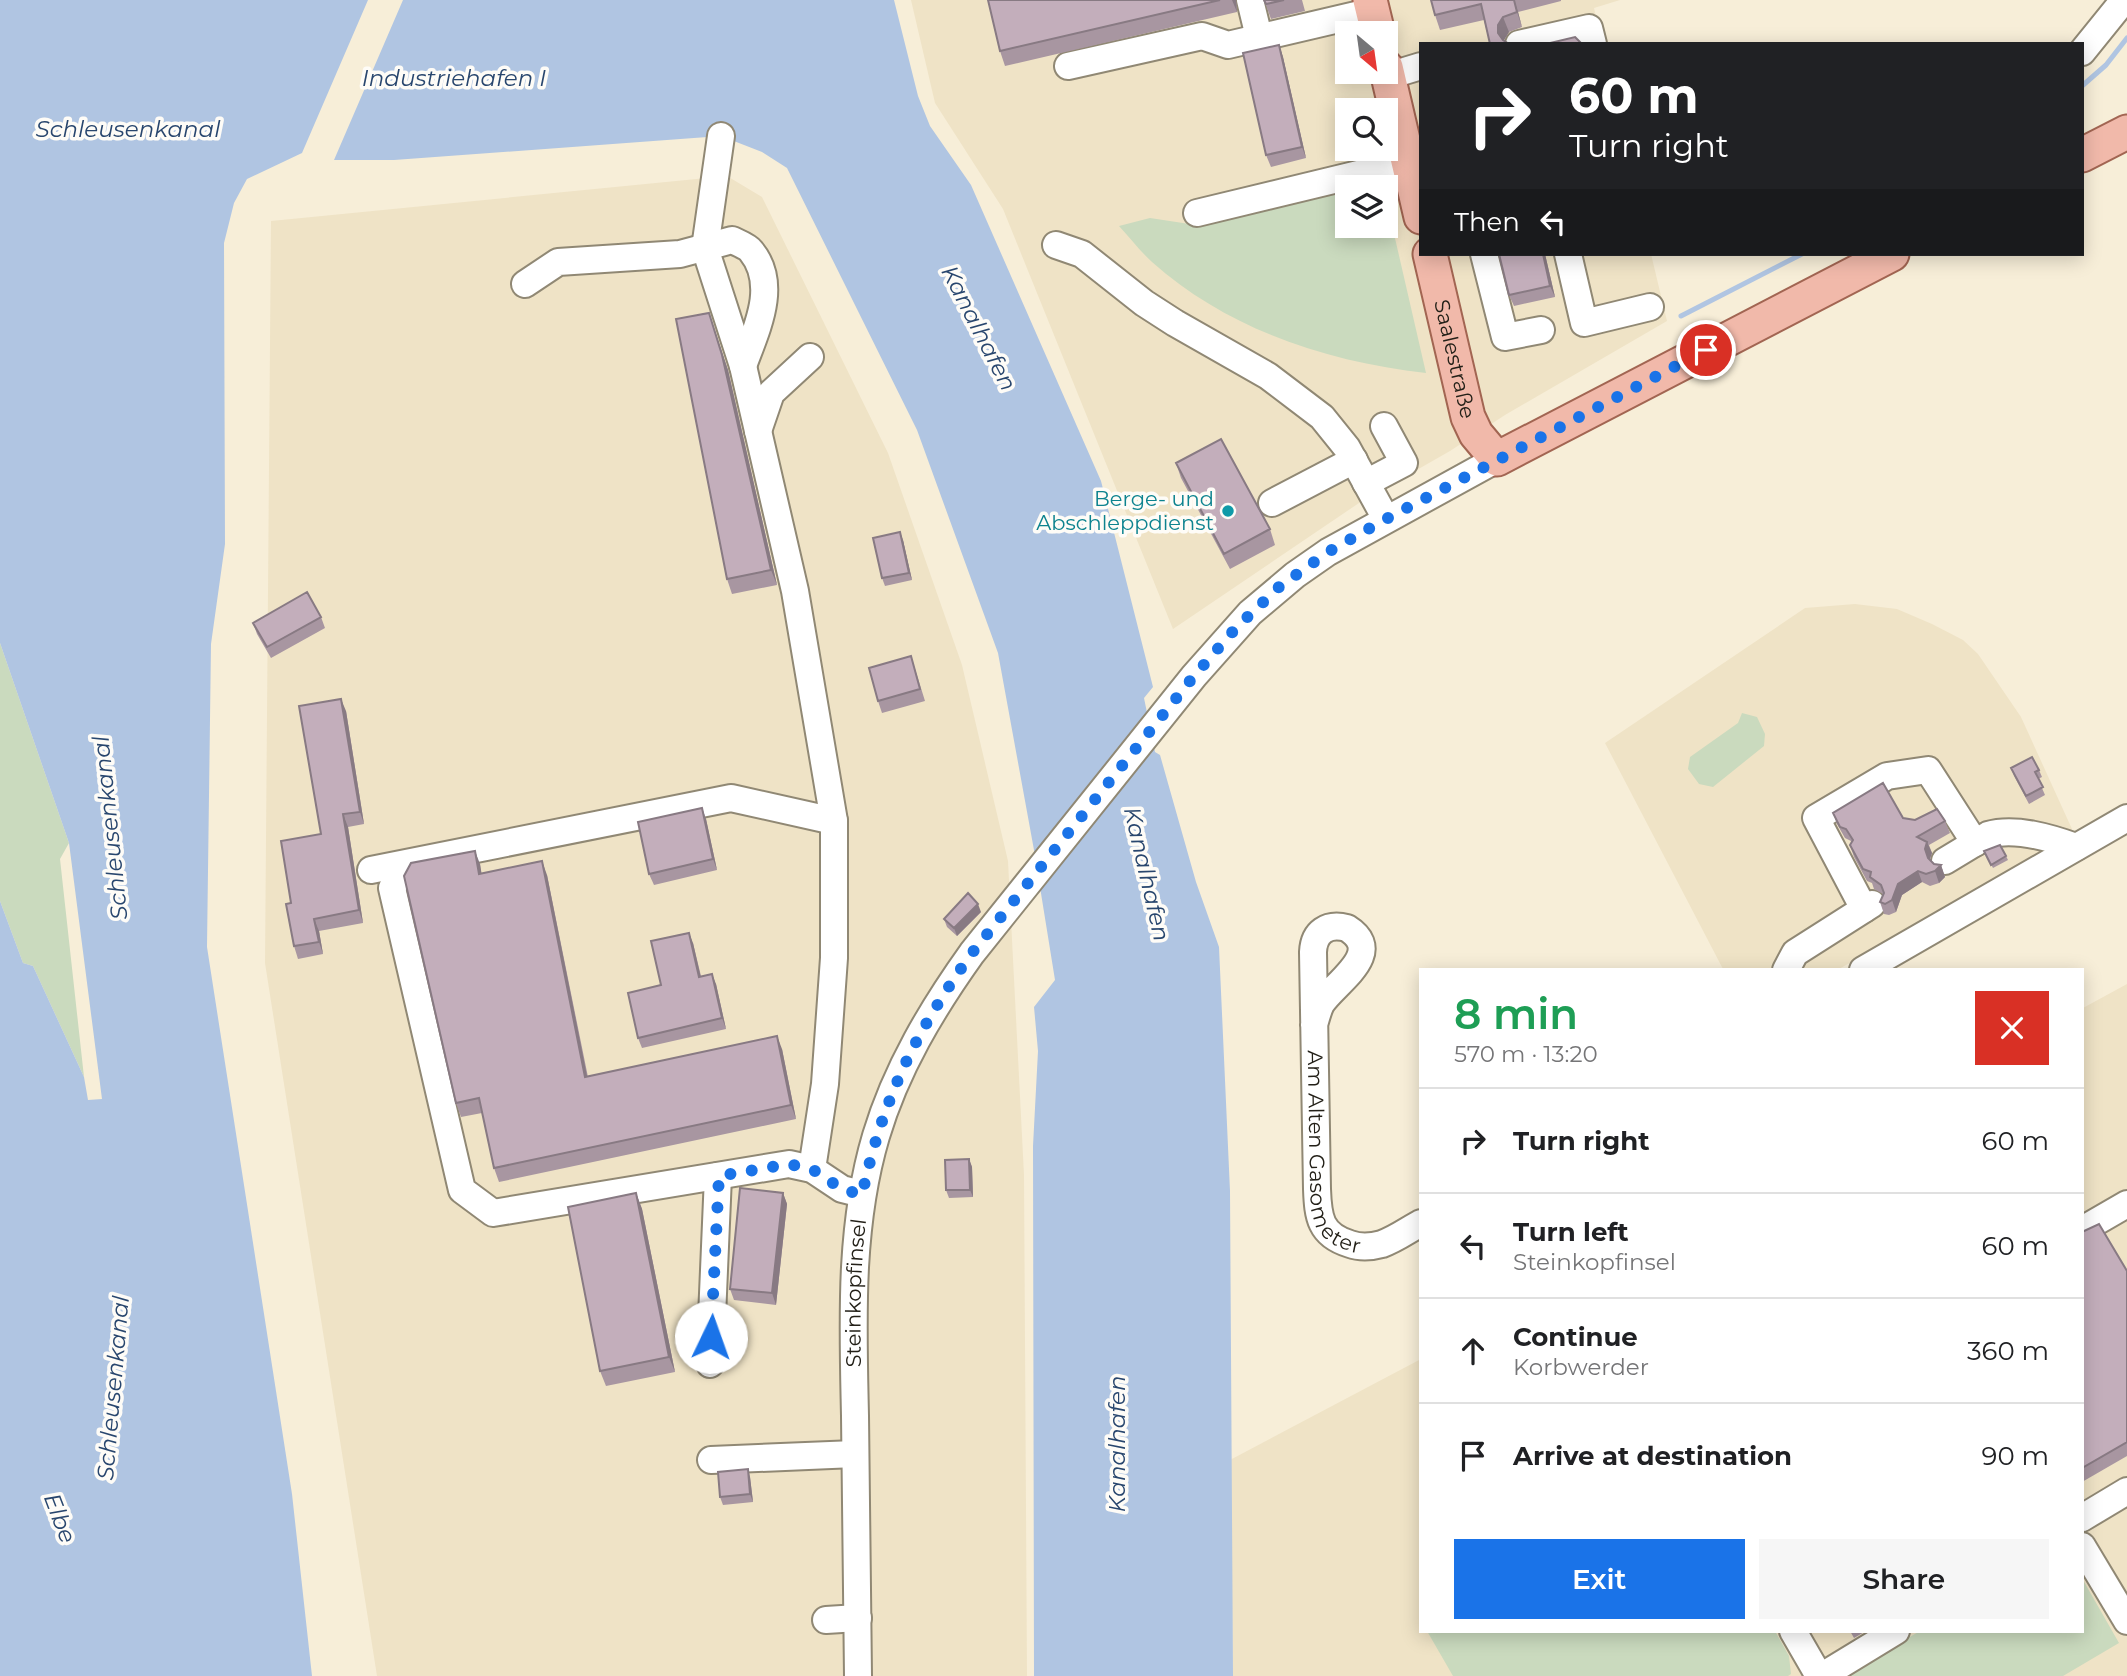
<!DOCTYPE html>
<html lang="en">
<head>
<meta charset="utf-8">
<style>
	body { margin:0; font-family:Montserrat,sans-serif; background:#f6f6f6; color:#202124; height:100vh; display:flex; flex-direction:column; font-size:26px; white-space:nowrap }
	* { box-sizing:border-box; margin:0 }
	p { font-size:23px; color:#757577 }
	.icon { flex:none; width:38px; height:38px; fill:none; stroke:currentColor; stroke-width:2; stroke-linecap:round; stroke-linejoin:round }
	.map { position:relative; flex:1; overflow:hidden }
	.drawer { position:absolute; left:1419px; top:968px; width:665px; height:665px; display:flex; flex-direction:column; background:#fff; border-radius:0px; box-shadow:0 4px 18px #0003 }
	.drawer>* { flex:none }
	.hud { position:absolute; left:1419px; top:42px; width:665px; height:214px; border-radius:0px; box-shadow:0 4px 18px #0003; background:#202124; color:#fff; overflow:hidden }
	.needle { width:46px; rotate:151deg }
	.fabs { position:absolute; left:1335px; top:21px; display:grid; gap:14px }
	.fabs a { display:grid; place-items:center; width:63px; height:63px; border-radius:0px; background:#fff; box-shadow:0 4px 18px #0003; font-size:35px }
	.pin { position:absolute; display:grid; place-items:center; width:60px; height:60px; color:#fff; margin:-30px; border:4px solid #fff; border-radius:50%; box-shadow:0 2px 7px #0007 }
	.me { position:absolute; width:77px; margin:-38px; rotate:3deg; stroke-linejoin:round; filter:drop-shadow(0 0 5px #0008) }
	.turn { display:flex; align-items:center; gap:24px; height:147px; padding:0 35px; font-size:32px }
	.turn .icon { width:91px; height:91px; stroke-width:2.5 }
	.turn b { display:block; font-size:49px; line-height:60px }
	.then { display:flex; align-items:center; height:66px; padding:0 35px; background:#0003; gap:14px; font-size:26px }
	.round { display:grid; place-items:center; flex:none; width:74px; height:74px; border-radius:0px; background:#f6f6f6 }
	.summary { display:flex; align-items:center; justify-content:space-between; height:119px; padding:0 35px }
	h1 { font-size:42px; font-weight:600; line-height:52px; color:#1e9e55 }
	.button { display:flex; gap:14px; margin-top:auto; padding:14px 35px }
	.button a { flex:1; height:80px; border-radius:0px; background:#1a73e8; color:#fff; font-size:28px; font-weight:600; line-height:80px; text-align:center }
	.button a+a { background:#f6f6f6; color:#202124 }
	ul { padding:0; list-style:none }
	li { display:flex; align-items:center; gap:21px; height:105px; padding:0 35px; border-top:2px solid #e0e0e0 }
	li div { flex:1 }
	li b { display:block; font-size:26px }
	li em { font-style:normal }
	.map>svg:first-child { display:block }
	.built { fill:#efe3c6; fill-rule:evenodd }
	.green { fill:#cadabe }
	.water { fill:#b0c5e2 }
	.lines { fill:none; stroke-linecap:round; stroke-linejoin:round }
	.stream { stroke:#b0c5e2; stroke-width:5 }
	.minor-casing { stroke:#908874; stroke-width:30 }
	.major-casing { stroke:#a26552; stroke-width:37 }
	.minor { stroke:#fff; stroke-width:26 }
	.major { stroke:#f1b9aa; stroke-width:33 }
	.wall { fill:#a896a1 }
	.shaded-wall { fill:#887a83 }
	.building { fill:#c3aebb; stroke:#887a83; stroke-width:2 }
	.route { stroke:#1a73e8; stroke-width:12; stroke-dasharray:0 21.6 }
	.culture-dot { fill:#0f9aa8; stroke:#fefcf7; stroke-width:2.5 }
	.labels { text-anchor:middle; stroke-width:7; stroke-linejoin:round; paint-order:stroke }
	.street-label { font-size:21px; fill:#232018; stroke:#fefcf7 }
	.culture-label { font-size:21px; fill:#0d838f; stroke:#fefcf7; text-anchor:end }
	.water-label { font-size:23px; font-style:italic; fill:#28466e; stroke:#fefcf7 }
</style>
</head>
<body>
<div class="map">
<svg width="2127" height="1676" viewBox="0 0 2127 1676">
	<rect width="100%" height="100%" fill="#f7eed8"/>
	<path class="built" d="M 911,0 L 1620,0 L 1594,8 L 1602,44 L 1421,44 L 1421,254 L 1651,254 L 1667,321 L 1505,415 L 1450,451 L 1359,503 L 1173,629 L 1003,209 L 935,103 ZM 1348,33 L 1386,33 L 1386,72 L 1348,72 ZM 1348,110 L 1386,110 L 1386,149 L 1348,149 ZM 1348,187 L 1386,187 L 1386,226 L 1348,226 Z
		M 727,176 L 762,197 L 888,453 L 962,665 L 1008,861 L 1024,1175 L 1027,1676 L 377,1676 L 265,963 L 271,221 Z
		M 1855,604 L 1897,609 L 1932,624 L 1963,640 L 1978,654 L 2021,717 L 2072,829 L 2063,842 L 1839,969 L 1723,969 L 1605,743 L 1805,608 Z
		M 2127,984 L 2127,1676 L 1233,1676 L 1230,1460 L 1421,1359 L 1421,1631 L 2082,1631 L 2083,1008 Z"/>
	<path class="green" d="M 1347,192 L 1348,226 L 1386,226 L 1386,199 L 1426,373 C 1327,362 1227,329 1152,262 C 1140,251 1130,238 1119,226 L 1150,218 L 1196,225 Z
		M 0,643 L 69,843 L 60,859 L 84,1077 L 33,966 L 23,963 L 0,901 Z
		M 1742,713 L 1757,717 L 1765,734 L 1764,746 L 1713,787 L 1699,784 L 1688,769 L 1690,757 L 1738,723 Z
		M 2083,1580 L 2119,1643 L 2063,1676 L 1843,1676 L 1920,1631 L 2082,1631 Z
		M 1427,1631 L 1775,1631 L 1789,1656 L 1791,1674 L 1788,1676 L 1453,1676 Z"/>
	<path class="water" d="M 0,0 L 368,0 L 302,153 L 247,179 L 234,203 L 224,243 L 225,544 L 211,644 L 207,947 L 292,1494 L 312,1676 L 0,1676 L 0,901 L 23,963 L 33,966 L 84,1077 L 88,1100 L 102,1099 L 69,843 L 0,643 Z
		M 403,0 L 894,0 L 918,96 L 930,126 L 971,185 L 1101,481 L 1153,687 L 1144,698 L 1155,752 L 1160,755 L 1196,882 L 1219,947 L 1230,1191 L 1233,1676 L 1034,1676 L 1033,1146 L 1038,1051 L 1034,1007 L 1055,980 L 1034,850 L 998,653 L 917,430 L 787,168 L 762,152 L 721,136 L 394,160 L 334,160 Z"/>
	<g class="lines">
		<path class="stream" d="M 2082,86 L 2106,65 L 2127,38
			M 1681,316 L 1802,254"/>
		<g class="minor-casing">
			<g id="minor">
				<path d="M 1250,0 L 1259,37"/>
				<path d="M 1519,44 L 1589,28 L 1593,44"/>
				<path d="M 2082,52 L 2124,0"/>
				<path d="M 1068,66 L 1202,36 L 1228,45 L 1373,11"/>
				<path d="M 1388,76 L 1421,66"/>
				<path d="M 721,136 L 705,248 L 743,366 L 795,591 L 834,821 L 834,958 L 825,1084 L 812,1169"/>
				<path d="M 1197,213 L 1408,162"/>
				<path d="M 1056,245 L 1082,254 L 1144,303 L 1175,323 L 1268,376 L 1322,417 L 1347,448 L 1386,519"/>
				<path d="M 1484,254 L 1505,337 L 1541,330"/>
				<path d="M 1568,254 L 1584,323 L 1650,307"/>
				<path d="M 525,284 L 558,262 L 680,254 L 732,240 C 738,243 747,246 751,251 C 779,285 756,330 743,366"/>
				<path d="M 758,431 L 771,393 L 810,357"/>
				<path d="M 1366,483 L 1404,463 L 1384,426"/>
				<path d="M 1272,503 L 1354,460"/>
				<path d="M 1945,861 L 1988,835 C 2015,827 2051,838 2076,847"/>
				<path d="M 405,864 L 392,888 L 462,1190 L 493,1213 L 789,1164 L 812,1169 L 842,1189 L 862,1194"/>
				<path d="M 371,870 L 731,798 L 834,821"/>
				<path d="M 1864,909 L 1816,818 L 1887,776 L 1928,770 L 1975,843"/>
				<path d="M 1786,970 L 1795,953 L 1872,904"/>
				<path d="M 1863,970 L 2127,818"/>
				<path id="s1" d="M 1314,1025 C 1316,1018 1318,1010 1321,1004 C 1334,983 1387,953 1347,928 C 1327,923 1314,932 1313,952 L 1317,1189 C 1318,1217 1320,1235 1350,1244 C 1361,1248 1371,1247 1382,1244 C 1396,1239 1408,1230 1421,1223"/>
				<path d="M 2082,1230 L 2127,1204"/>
				<path d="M 710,1364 L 718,1176"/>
				<path d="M 711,1460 L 855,1454"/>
				<path d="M 2082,1518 L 2127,1491"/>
				<path d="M 2082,1546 L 2127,1621"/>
				<path d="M 826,1620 L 858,1618"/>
				<path d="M 1793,1631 L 1819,1676"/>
				<path id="s2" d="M 858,1676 C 857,1589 856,1502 855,1416 C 853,1322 849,1227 876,1136 C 896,1069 932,1009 972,953 L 1194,676 L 1250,613 L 1295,575 L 1328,552 L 1497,459"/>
				<path d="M 1822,1676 L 1896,1631"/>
			</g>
		</g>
		<g class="major-casing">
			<g id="major">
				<path d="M 1370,0 L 1378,33"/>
				<path d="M 1386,67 L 1421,217"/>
				<path d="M 2082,155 L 2127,132"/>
				<path id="s3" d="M 1430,254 L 1468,417 L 1476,434 L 1497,459 L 1892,254"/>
			</g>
		</g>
		<use href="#minor" class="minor"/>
		<use href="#major" class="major"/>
	</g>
	<path class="wall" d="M 988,0 L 1236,0 L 1237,12 L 1005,66 L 1000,51 Z
		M 1264,0 L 1302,0 L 1305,11 L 1271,19 Z
		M 1431,0 L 1561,0 L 1561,1 L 1518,12 L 1522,27 L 1509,32 L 1504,40 L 1490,44 L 1484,20 L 1440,30 L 1435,15 Z
		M 1279,45 L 1283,57 L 1306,158 L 1271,167 L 1266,155 Z
		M 1499,254 L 1545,254 L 1555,297 L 1514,306 L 1509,295 Z
		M 714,328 L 728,370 L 777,585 L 732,594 L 727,579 Z
		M 1176,463 L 1270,529 L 1275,545 L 1230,569 L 1181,478 Z
		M 903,540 L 912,580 L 885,586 L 882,578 Z
		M 321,617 L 325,628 L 271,658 L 257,634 L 253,623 Z
		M 911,656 L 925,701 L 882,713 L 878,701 Z
		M 346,711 L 364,824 L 348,827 L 363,923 L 319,931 L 323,954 L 298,959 L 294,946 L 291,903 L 321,834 Z
		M 2011,768 L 2039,770 L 2042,777 L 2038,779 L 2045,795 L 2029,804 L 2014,776 Z
		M 1833,813 L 1903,818 L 1915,820 L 1945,821 L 1950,833 L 1929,845 L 1932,853 L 1930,860 L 1934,864 L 1941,865 L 1945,877 L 1939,883 L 1930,886 L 1922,882 L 1902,895 L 1896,912 L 1889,915 L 1884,914 L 1880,902 L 1883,894 L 1874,889 L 1872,883 L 1867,881 L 1854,857 L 1850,845 L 1852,842 L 1851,841 L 1845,838 L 1837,824 Z
		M 706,819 L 717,870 L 654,885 L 649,874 Z
		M 1984,851 L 2006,856 L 2008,860 L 1993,868 Z
		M 480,864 L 481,873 L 547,875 L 588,1077 L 782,1049 L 796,1119 L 499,1182 L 494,1168 L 482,1113 L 461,1117 L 456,1103 Z
		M 981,912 L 957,936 L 947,927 L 944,919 Z
		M 693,943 L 701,976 L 716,984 L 726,1029 L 642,1048 L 638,1038 L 661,985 Z
		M 969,1159 L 972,1167 L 973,1197 L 949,1198 L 946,1190 Z
		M 636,1193 L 642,1209 L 675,1372 L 606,1386 L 600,1371 Z
		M 783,1193 L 787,1204 L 776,1305 L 734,1300 L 730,1289 Z
		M 2082,1232 L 2127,1271 L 2127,1456 L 2082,1482 Z
		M 750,1477 L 753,1502 L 723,1505 L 720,1497 Z
		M 1850,1631 L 1866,1631 L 1854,1638 Z"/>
	<path class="shaded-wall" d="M 1232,0 L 1236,0 L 1237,12 Z
		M 1514,0 L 1518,12 L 1522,27 L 1517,12 Z
		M 1503,17 L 1509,32 L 1504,40 L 1504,44 L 1498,33 L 1498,25 Z
		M 1279,45 L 1283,57 L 1306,158 L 1302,147 Z
		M 1543,254 L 1545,254 L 1555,297 L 1550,286 Z
		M 709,313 L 728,370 L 777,585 L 771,570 Z
		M 900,532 L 903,540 L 912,580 L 909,573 Z
		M 341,699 L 346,711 L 364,824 L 360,812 Z
		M 702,808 L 706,819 L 717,870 L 713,859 Z
		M 343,814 L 348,827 L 363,923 L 359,910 Z
		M 1927,842 L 1932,853 L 1929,861 L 1932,870 L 1925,849 Z
		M 475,851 L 480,864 L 484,888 L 479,874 Z
		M 542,861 L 547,875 L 590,1091 L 585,1077 Z
		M 1941,865 L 1945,877 L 1939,883 L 1935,871 Z
		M 1918,871 L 1922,882 L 1902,895 L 1896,912 L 1892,900 L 1898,884 Z
		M 978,904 L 981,912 L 957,936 L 954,928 Z
		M 314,919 L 319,931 L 323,954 L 319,942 Z
		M 689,933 L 693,943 L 703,987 L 699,977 Z
		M 712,974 L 716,984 L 726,1029 L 722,1018 Z
		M 777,1036 L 782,1049 L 796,1119 L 791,1105 Z
		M 969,1159 L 972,1167 L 973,1197 L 970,1190 Z
		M 636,1193 L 642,1209 L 675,1372 L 669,1357 Z
		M 783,1193 L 787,1204 L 776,1305 L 772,1293 Z
		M 748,1469 L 750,1477 L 753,1502 L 750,1494 Z"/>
	<path class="building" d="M 988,0 L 1220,0 L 1000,51 Z
		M 1264,0 L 1284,0 L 1266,4 Z
		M 1431,0 L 1514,0 L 1517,12 L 1503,17 L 1498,25 L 1498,33 L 1503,40 L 1509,44 L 1490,44 L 1481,4 L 1435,15 Z
		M 1575,37 L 1582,44 L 1546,44 Z
		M 1279,45 L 1302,147 L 1266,155 L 1243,53 Z
		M 1499,254 L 1543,254 L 1550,286 L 1509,295 Z
		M 709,313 L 722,355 L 771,570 L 727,579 L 676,319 Z
		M 1221,439 L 1270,529 L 1224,554 L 1176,463 Z
		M 900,532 L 909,573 L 882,578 L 873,538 Z
		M 307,592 L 321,617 L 267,647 L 253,623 Z
		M 911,656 L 920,689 L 878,701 L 869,668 Z
		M 341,699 L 360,812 L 343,814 L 359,910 L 314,919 L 319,942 L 294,946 L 286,904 L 291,903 L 281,841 L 321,834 L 299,706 Z
		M 2032,757 L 2039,770 L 2035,772 L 2043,787 L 2026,796 L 2011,768 Z
		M 1883,783 L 1903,818 L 1915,820 L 1937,809 L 1945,821 L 1917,837 L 1927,842 L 1925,849 L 1928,858 L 1934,864 L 1941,865 L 1935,871 L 1926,874 L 1918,871 L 1898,884 L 1892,900 L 1885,904 L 1880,902 L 1884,893 L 1881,885 L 1870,877 L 1871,872 L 1863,869 L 1850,845 L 1853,840 L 1846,829 L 1840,827 L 1833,813 Z
		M 702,808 L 713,859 L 649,874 L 638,822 Z
		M 2000,845 L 2006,856 L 1991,865 L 1984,851 Z
		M 475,851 L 479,874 L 542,861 L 585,1077 L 777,1036 L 791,1105 L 494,1168 L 479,1098 L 456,1103 L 404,876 L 411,863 Z
		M 968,893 L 978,904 L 954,928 L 944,919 Z
		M 689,933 L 699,977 L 712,974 L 722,1018 L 638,1038 L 628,993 L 661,985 L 651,941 Z
		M 969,1159 L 970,1190 L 946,1190 L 945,1160 Z
		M 740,1188 L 783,1193 L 772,1293 L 730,1289 Z
		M 636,1193 L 669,1357 L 600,1371 L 568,1207 Z
		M 2099,1224 L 2127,1271 L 2127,1442 L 2082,1468 L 2082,1232 Z
		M 748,1469 L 750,1494 L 720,1497 L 718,1472 Z"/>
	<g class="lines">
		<path class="route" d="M 711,1337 L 719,1176 L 789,1164 L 812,1169 L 842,1189 L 862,1195 C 883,1098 915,1033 972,953 L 1194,676 L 1236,628 L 1279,587 L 1328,552 L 1386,519 L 1706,350"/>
	</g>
	<circle class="culture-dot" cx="1228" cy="511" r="7"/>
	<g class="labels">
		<g class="street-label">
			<text dy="7" stroke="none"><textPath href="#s3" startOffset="108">Saalestraße</textPath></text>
			<text dy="7" stroke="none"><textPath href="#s1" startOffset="376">Am Alten Gasometer</textPath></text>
			<text dy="7" stroke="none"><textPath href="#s2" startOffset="383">Steinkopfinsel</textPath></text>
		</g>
		<g class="culture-label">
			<text x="1214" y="506">Berge- und<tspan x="1214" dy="24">Abschleppdienst</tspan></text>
		</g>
		<g class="water-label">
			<text x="454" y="86">Industriehafen I</text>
			<text x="128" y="137">Schleusenkanal</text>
			<text transform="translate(979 328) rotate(63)" y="8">Kanalhafen</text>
			<text transform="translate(110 828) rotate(-96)" y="8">Schleusenkanal</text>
			<text transform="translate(1147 874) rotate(77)" y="8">Kanalhafen</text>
			<text transform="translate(113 1388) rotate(-85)" y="8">Schleusenkanal</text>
			<text transform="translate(1117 1444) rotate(-90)" y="8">Kanalhafen</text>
			<text transform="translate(60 1518) rotate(69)" y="8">Elbe</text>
		</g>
	</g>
</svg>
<div class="fabs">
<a><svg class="needle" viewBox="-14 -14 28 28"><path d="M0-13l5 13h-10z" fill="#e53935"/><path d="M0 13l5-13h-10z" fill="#757577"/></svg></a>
<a><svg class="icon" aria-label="search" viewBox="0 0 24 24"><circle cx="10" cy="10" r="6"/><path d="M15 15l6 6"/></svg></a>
<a><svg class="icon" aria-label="layers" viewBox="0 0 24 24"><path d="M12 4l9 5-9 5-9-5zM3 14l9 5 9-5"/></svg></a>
</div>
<div class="pin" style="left:1706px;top:350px;background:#d93025"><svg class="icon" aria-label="arrive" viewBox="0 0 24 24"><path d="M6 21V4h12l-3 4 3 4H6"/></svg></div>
<svg class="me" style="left:711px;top:1337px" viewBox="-20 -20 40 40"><circle r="19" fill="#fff"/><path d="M0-13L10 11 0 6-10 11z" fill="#1a73e8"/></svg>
<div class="hud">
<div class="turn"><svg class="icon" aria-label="right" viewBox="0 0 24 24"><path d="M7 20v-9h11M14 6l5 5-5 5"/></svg><div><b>60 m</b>Turn right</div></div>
<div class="then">Then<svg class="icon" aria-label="left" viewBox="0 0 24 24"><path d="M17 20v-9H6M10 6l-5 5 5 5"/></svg></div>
</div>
<section class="drawer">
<div class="summary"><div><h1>8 min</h1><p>570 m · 13:20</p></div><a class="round" style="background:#d93025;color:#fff"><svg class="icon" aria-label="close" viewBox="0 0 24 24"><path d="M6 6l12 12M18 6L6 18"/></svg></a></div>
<ul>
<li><svg class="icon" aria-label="right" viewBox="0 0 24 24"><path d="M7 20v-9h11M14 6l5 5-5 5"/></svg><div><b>Turn right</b></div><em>60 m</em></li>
<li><svg class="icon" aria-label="left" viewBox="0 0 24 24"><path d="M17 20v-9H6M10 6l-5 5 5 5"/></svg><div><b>Turn left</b><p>Steinkopfinsel</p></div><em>60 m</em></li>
<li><svg class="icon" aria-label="ahead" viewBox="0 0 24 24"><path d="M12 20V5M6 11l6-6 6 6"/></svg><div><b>Continue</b><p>Korbwerder</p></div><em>360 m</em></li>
<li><svg class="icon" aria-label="arrive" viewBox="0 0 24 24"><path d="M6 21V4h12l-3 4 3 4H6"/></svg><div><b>Arrive at destination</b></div><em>90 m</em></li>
</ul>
<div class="button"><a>Exit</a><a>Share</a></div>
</section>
</div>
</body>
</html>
